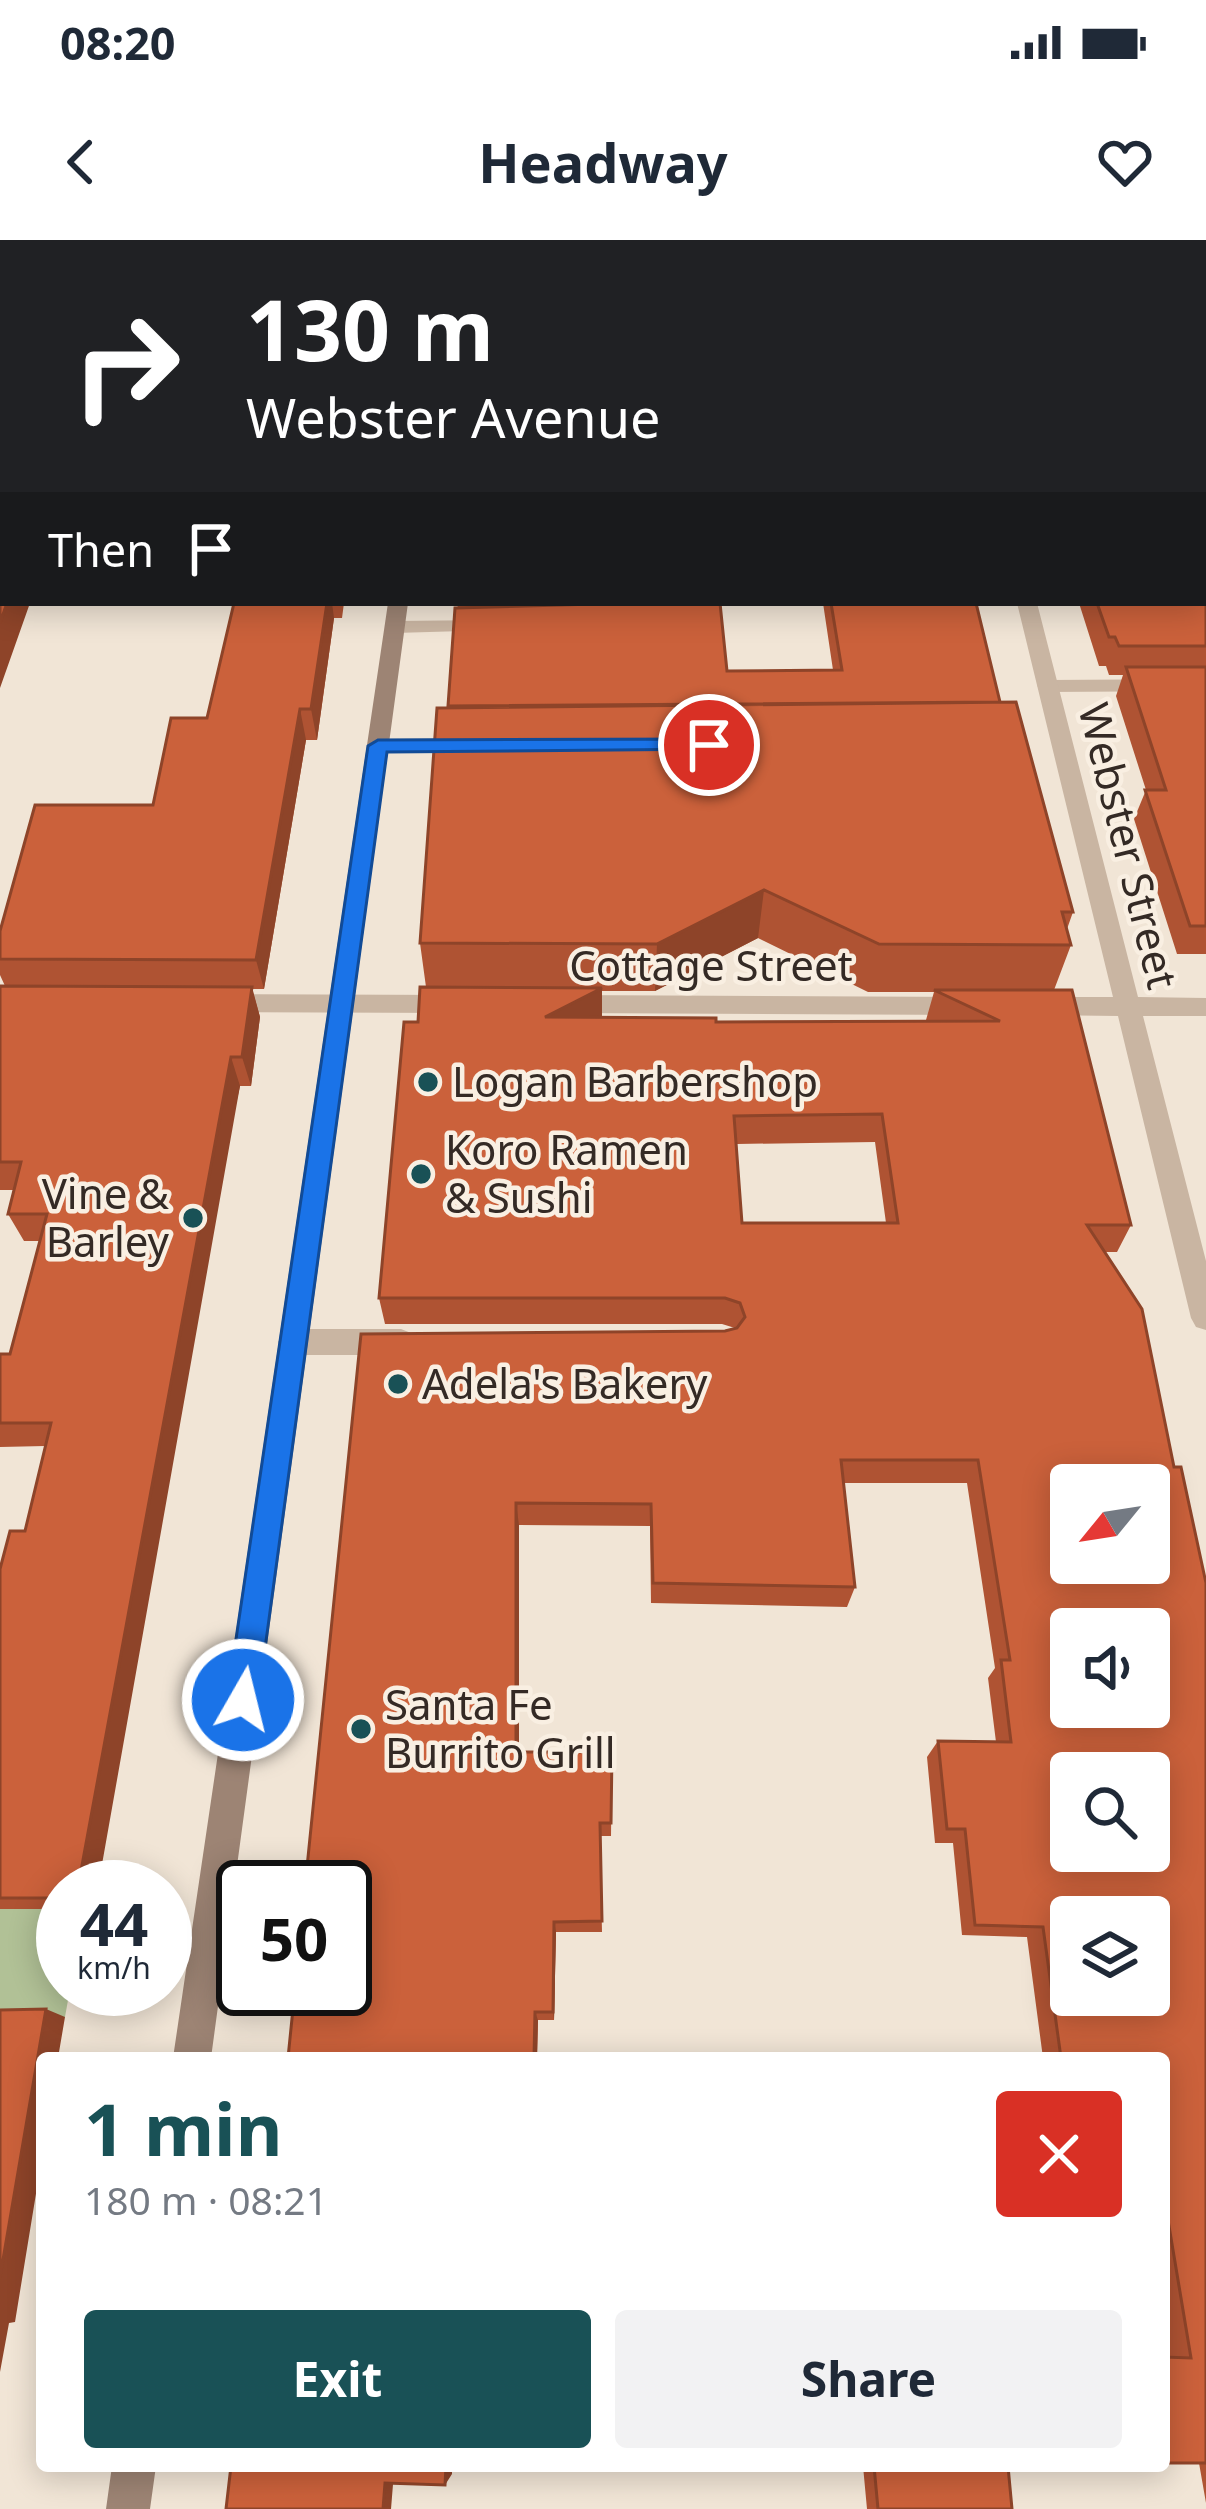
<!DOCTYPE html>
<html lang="en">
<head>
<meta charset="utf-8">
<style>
	body { margin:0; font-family:"Noto Sans",sans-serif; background:#f2f2f3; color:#1f2937; height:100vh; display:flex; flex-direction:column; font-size:45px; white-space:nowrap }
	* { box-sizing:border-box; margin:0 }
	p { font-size:39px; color:#747a83 }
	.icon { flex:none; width:66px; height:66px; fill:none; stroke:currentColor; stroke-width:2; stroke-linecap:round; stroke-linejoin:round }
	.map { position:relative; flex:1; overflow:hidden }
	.sheet { position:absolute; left:36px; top:1812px; width:1134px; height:420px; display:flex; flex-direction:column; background:#fff; border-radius:12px; box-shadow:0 6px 30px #0003 }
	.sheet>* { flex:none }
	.hud { position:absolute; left:0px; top:0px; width:1206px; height:366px; box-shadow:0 6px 30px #0003; background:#202124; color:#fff; overflow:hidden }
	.needle { width:78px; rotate:240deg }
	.tools { position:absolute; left:1050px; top:1224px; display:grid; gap:24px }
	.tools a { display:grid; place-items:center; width:120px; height:120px; border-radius:12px; background:#fff; box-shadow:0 6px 30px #0003; font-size:60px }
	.speed { position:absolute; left:36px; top:1620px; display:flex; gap:24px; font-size:60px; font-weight:700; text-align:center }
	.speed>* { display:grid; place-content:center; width:156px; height:156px; border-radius:50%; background:#fff; box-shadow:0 6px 30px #0003; line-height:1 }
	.speed small { font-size:30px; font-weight:400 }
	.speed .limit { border:6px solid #111; border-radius:18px; background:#fff; color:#111 }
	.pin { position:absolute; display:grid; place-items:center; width:102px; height:102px; color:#fff; margin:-51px; border:6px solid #fff; border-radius:50%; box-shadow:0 3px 12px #0007 }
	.me { position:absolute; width:132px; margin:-66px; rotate:8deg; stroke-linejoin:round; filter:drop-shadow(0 0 9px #0008) }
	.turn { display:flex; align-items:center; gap:42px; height:252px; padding:0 48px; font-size:54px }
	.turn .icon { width:156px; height:156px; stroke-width:2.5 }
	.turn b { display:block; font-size:84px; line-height:102px }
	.then { display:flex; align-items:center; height:114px; padding:0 48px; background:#0003; gap:24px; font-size:45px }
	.round { display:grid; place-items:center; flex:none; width:126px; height:126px; border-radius:12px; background:#f2f2f3 }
	.headline { display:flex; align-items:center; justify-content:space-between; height:204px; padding:0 48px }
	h1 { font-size:72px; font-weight:700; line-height:90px; color:#195156 }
	.cta { display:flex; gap:24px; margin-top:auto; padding:24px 48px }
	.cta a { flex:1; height:138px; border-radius:12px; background:#195156; color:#fff; font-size:48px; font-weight:700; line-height:138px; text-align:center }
	.cta a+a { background:#f2f2f3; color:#1f2937 }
	.status { display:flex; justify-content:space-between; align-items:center; height:84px; padding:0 60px; background:#fff; direction:ltr }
	.status svg { height:33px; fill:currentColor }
	header { display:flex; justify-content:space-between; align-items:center; height:156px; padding:0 48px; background:#fff; font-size:54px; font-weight:700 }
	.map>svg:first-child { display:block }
	.green { fill:#b1c196 }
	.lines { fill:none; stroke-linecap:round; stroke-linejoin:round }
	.service { fill:#c9b5a2; fill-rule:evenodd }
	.minor { fill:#c9b5a2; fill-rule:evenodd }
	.secondary { fill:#9d8474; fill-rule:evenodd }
	.wall { fill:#af5333; fill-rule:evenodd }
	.shaded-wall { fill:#8e4429 }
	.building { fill:#cb613b; stroke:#8e4429; stroke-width:3; fill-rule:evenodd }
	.route { fill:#1a73e8; stroke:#114b97; stroke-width:3 }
	.poi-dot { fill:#195156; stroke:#f9efe2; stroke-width:4.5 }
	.labels { text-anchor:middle; stroke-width:9; stroke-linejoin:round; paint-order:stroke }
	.street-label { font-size:42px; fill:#342a25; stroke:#f9efe2 }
	.poi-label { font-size:42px; fill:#342a25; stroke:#f9efe2; text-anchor:start }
</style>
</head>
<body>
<div class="status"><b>08:20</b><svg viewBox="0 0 49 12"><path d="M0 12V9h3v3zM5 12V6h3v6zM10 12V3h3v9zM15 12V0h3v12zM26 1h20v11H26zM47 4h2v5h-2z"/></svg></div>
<header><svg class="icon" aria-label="back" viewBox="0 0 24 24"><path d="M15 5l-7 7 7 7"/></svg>Headway<svg class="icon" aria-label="heart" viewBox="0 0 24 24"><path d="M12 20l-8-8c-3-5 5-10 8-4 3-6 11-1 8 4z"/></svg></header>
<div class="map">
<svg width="1206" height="2269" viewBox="0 0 1206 2269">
	<rect width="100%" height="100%" fill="#f1e5d6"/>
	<path class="green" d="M 0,1669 L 63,1669 L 63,1749 L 70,1749 L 65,1777 L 0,1778 Z"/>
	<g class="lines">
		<path class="service" d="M 1206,439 L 1206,451 L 1048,452 L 1037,446 L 1048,440 Z"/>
		<path class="minor" d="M 928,0 L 944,0 L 945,3 L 929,3 Z
			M 3,70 L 3,86 L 0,87 L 0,71 Z
			M 1017,363 L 1037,363 L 1138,757 L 1206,758 L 1206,776 L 1143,776 L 1206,1021 L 1206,1090 L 1196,1087 L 1191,1078 L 1118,776 L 1038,775 L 1025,766 L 1038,757 L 1113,757 Z
			M 491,380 L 498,382 L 498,390 L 395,393 L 385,387 L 395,381 Z
			M 475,498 L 486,505 L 483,510 L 378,513 L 367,506 L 378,499 Z
			M 216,754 L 456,755 L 469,764 L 456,773 L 216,772 L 203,763 Z
			M 564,755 L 972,757 L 985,766 L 972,775 L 564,773 L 551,764 Z
			M 293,1089 L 401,1089 L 411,1093 L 416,1102 L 411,1111 L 401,1115 L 293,1115 L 283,1111 L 278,1102 L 283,1093 Z"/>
		<path class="secondary" d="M 442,0 L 458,0 L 441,3 Z
			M 388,363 L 408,363 L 211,1818 L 173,1818 Z
			M 112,2226 L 156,2226 L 150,2269 L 106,2269 Z"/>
	</g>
	<path class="wall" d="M 0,0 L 395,0 L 395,3 L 3,3 L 3,20 L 0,20 Z
		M 1013,0 L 1206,0 L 1206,58 L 1203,58 L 1203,3 L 1014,3 Z
		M 1203,63 L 1206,69 L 1206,332 L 1203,332 Z
		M 234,363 L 344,363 L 342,378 L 334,378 L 317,500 L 306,500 L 264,749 L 252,749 L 260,777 L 251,846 L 240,846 L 63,1647 L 63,1669 L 0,1669 L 0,1329 L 25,1291 L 45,1206 L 0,1207 L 0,1114 L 10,1114 L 40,1001 L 24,1001 L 8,974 L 14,950 L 0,950 L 0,746 L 5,746 L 0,735 L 0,691 L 153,565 L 207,478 Z
		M 458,363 L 720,363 L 727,431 L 833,430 L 823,363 L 976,363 L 1000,462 L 1073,672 L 1067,689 L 1071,705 L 1054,750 L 1131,985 L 1117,1012 L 1105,1012 L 1174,1227 L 1206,1343 L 1206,2263 L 1199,2223 L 1164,2223 L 1164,2112 L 1167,2112 L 1164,2092 L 1164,1818 L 1043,1818 L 1027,1697 L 962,1695 L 953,1603 L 935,1603 L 927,1517 L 938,1501 L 996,1502 L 988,1438 L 995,1428 L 967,1243 L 844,1243 L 855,1347 L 847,1367 L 651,1363 L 650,1286 L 519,1285 L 519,1512 L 612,1512 L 611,1596 L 600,1596 L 602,1692 L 556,1692 L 554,1780 L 538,1780 L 537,1818 L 361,1094 L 725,1091 L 735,1088 L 722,1084 L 385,1084 L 379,1058 L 418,782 L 426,747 L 420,703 L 448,468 ZM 758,698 L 868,752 L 934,752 L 926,780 L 929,781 L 716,782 L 602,777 L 602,751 L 655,751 ZM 875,902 L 886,983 L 742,983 L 737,904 Z
		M 1079,363 L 1206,363 L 1206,714 L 1177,714 L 1134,579 L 1146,550 L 1116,456 L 1123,435 L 1109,435 L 1106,426 L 1099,426 Z
		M 863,2226 L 1008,2226 L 1012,2269 L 867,2269 Z"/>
	<path class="shaded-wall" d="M 7,363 L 30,363 L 0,448 L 0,383 Z
		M 327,363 L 332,363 L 334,378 L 317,500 L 311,469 Z
		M 300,469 L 306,500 L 264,749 L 256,720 Z
		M 764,650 L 758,698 L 655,751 L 657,704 Z
		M 252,747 L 260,777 L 251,846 L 242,817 Z
		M 602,748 L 602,778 L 545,777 Z
		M 231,817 L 240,846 L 98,1647 L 78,1647 Z
		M 516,1263 L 519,1285 L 519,1528 L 516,1512 Z
		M 554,1682 L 556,1692 L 554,1780 L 553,1772 Z
		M 46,1769 L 65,1777 L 58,1818 L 42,1818 L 42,1917 L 15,2082 L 9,2083 L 0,2132 L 0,2037 Z
		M 535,1772 L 538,1780 L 537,1818 L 534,1818 Z
		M 446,2226 L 452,2226 L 452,2234 L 445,2245 Z
		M 394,2232 L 391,2269 L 383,2269 L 385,2243 Z"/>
	<path class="building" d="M 246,0 L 388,0 L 387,3 L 245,3 Z
		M 501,0 L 557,0 L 557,3 L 501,3 Z
		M 692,0 L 896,0 L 897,3 L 692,3 Z
		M 1038,0 L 1206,0 L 1206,23 L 1203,23 L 1203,3 L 1040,3 Z
		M 1203,63 L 1206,69 L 1206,296 L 1203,296 Z
		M 0,125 L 3,125 L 3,363 L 7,363 L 0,383 Z
		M 1203,356 L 1206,363 L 1206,406 L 1119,406 L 1115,397 L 1109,397 L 1097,363 L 1203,363 Z
		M 234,363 L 327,363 L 311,469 L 300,469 L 256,720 L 0,719 L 0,691 L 35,565 L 153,565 L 171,478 L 207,478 Z
		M 630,363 L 720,363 L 727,431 L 842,430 L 831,363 L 976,363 L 1000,462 L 448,466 L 455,368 Z
		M 1126,427 L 1206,427 L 1206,686 L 1190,686 L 1145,550 L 1166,550 Z
		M 1016,462 L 1073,672 L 1062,672 L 1071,705 L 879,704 L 764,650 L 657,704 L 420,703 L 437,468 Z
		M 0,746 L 252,747 L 242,817 L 231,817 L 78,1647 L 63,1647 L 63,1658 L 0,1658 L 0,1329 L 10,1291 L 25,1291 L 51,1183 L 0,1183 L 0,1114 L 10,1114 L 47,974 L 8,974 L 21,922 L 0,922 Z
		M 420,747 L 602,748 L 545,777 L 716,778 L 716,782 L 1000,781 L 934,750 L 1072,750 L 1131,985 L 1087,985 L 1142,1069 L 1174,1227 L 1181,1227 L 1206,1343 L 1206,2223 L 1164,2223 L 1164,2117 L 1191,2118 L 1164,1956 L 1164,1818 L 1061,1818 L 1043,1687 L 975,1685 L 965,1589 L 947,1589 L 938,1501 L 1011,1502 L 1001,1420 L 1010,1420 L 978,1220 L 841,1220 L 855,1347 L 653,1343 L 651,1264 L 516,1263 L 516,1512 L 612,1512 L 611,1583 L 600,1583 L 602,1681 L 554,1682 L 553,1772 L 535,1772 L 534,1818 L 288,1818 L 295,1749 L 345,1749 L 345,1647 L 305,1647 L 361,1094 L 725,1091 L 737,1088 L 745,1077 L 740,1063 L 725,1058 L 379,1058 L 404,782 L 418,782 ZM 882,874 L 898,983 L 742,983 L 734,876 ZM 1071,1245 L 1149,1245 L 1149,1323 L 1071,1323 ZM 1071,1389 L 1149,1389 L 1149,1467 L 1071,1467 ZM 1071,1533 L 1149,1533 L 1149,1611 L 1071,1611 ZM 1071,1677 L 1149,1677 L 1149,1755 L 1071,1755 Z
		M 46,1769 L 0,2037 L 0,1770 Z
		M 231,2226 L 446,2226 L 445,2245 L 385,2243 L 383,2269 L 226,2269 Z
		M 874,2226 L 1008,2226 L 1012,2269 L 878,2269 Z"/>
	<path class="route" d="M 709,499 L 716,500 L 716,509 L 387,512 L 258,1460 L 254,1471 L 243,1475 L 232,1471 L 227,1460 L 368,506 L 378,500 Z"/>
	<g class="poi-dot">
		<circle cx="428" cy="842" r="12"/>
		<circle cx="421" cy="934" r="12"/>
		<circle cx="193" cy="978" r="12"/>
		<circle cx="398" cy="1144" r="12"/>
		<circle cx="361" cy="1489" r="12"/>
	</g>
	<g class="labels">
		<g class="street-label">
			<text transform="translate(1128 606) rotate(76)" y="15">Webster Street</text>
			<text x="711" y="741">Cottage Street</text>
		</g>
		<g class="poi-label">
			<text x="452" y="857">Logan Barbershop</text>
			<text x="445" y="925">Koro Ramen<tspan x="445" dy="48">&amp; Sushi</tspan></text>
			<text x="169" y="969" text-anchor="end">Vine &amp;<tspan x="169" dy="48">Barley</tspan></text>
			<text x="422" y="1159">Adela's Bakery</text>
			<text x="385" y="1480">Santa Fe<tspan x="385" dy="48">Burrito Grill</tspan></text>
		</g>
	</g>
</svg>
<div class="tools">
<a><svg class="needle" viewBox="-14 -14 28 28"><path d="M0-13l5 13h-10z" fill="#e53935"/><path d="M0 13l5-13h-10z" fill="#747a83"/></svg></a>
<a><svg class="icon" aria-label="sound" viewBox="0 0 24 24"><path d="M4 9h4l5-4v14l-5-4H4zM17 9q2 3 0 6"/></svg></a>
<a><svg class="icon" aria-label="search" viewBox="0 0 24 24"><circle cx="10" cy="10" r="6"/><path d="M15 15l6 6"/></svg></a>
<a><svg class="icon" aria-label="layers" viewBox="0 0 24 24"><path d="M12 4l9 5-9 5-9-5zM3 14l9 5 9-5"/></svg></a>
</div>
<div class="speed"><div>44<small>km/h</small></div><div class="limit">50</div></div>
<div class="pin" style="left:709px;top:505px;background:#d93025"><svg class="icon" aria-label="arrive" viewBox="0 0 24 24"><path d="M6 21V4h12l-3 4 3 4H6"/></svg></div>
<svg class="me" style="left:243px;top:1460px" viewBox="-20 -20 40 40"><circle r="17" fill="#1a73e8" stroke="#fff" stroke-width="3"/><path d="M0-11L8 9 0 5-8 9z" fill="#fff"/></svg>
<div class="hud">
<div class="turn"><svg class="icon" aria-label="right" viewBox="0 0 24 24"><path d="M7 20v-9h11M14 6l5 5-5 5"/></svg><div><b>130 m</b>Webster Avenue</div></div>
<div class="then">Then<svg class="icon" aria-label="arrive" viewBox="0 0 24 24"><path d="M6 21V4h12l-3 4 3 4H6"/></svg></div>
</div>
<section class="sheet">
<div class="headline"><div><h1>1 min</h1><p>180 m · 08:21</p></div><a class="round" style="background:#d93025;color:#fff"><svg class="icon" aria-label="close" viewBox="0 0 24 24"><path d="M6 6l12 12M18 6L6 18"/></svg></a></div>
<div class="cta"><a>Exit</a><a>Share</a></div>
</section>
</div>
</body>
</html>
